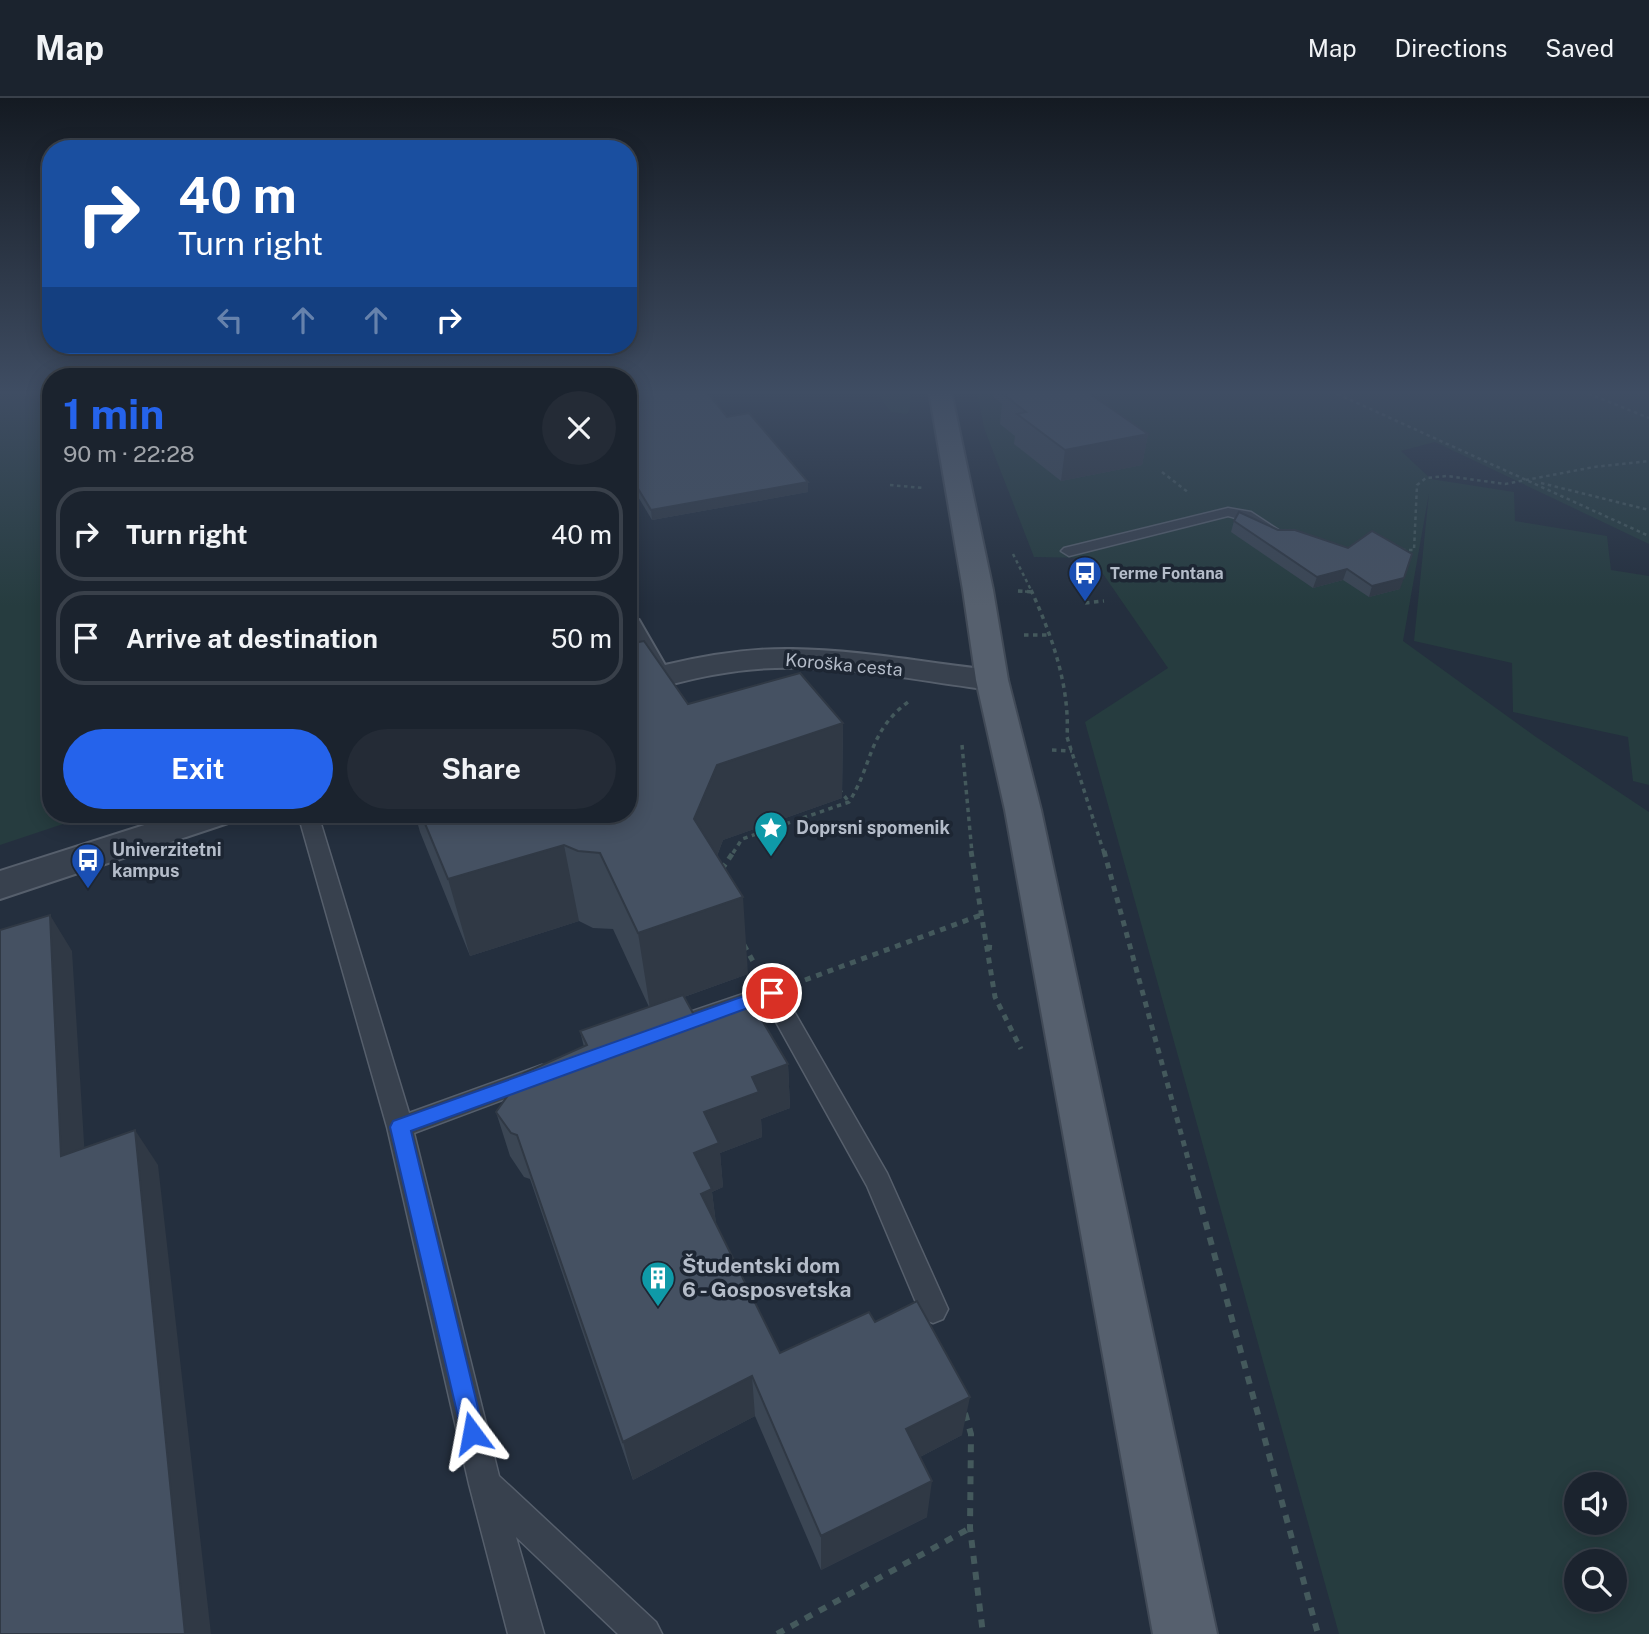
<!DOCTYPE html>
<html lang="en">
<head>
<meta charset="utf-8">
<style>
	body { margin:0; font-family:"Public Sans",sans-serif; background:#242b36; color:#f1f3f6; height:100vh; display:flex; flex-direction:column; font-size:26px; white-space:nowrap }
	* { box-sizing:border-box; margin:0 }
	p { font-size:23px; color:#a0a4aa }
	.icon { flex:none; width:38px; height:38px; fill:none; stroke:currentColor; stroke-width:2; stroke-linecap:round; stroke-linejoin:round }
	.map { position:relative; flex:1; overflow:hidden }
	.sheet { position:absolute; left:42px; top:270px; width:595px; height:455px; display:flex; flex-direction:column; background:#1b232e; border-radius:28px; box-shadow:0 4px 18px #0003,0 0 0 2px #39404a }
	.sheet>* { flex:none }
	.banner { position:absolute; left:42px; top:42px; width:595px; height:214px; border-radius:28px; box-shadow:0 4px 18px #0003,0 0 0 2px #39404a; background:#1a4fa0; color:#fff; overflow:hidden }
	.buttons { position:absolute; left:1564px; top:1374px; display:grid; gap:14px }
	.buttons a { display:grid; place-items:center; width:63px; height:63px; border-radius:50%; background:#1b232e; box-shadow:0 4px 18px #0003,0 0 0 2px #39404a; font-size:35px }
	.pin { position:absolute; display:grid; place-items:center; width:60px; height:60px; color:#fff; margin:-30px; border:4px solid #fff; border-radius:50%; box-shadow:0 2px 7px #0007 }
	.me { position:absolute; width:77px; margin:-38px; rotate:347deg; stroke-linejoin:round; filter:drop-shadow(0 0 5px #0008) }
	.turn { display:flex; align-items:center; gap:24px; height:147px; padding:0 21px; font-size:32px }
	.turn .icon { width:91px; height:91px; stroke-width:2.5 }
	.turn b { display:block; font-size:49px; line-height:60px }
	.lanes { display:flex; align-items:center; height:66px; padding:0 21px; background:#0003; justify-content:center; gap:35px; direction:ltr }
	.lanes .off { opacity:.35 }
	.round { display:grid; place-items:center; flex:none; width:74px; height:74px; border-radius:37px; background:#242b36 }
	.overview { display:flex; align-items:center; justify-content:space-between; height:119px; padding:0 21px }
	h1 { font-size:42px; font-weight:700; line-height:52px; color:#2563eb }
	.cta { display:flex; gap:14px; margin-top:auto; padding:14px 21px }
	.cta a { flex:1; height:80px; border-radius:42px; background:#2563eb; color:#fff; font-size:28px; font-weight:700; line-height:80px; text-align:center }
	.cta a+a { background:#242b36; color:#f1f3f6 }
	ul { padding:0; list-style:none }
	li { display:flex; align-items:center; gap:21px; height:94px; margin:0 14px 10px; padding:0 7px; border:4px solid #39404a; border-radius:28px }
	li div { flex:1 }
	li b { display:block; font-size:26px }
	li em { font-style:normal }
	header { display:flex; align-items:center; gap:42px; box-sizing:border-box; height:98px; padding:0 35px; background:#1b232e; border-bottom:2px solid #39404a }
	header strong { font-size:33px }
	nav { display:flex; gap:38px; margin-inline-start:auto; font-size:24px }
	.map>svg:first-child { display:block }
	.green { fill:#263c3f; fill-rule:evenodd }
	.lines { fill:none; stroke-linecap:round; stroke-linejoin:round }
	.service-casing { stroke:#565f6c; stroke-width:3 }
	.minor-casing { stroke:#565f6c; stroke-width:4 }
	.primary-casing { stroke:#414a57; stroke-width:4 }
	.path-far3 { stroke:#44595c; stroke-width:2.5; stroke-dasharray:3.5 3.5; stroke-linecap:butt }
	.path-far2 { stroke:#44595c; stroke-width:3.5; stroke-dasharray:4.5 4.5; stroke-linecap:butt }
	.path-far1 { stroke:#44595c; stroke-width:5; stroke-dasharray:6 6; stroke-linecap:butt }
	.path { stroke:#44595c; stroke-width:6; stroke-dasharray:8 8; stroke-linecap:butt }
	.service { fill:#38414e; fill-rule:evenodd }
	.minor { fill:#38414e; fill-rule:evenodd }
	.primary { fill:#56606e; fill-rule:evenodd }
	.wall { fill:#3b4654 }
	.shaded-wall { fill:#303945 }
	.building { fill:#455162; stroke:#303945; stroke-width:2 }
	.route { fill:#2563eb; stroke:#184099; stroke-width:2 }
	.labels { text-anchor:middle; stroke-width:7; stroke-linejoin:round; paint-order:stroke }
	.far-poi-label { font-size:16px; font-weight:bold; fill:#b4bcc9; stroke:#1d2633; text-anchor:start }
	.street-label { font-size:18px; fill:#b4bcc9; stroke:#1d2633 }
	.poi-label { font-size:18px; font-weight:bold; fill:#b4bcc9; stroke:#1d2633; text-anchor:start }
	.near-poi-label { font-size:21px; font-weight:bold; fill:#b4bcc9; stroke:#1d2633; text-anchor:start }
</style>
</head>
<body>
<header>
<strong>Map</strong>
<nav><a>Map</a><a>Directions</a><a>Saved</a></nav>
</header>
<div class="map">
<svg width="1649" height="1536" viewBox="0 0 1649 1536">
	<rect width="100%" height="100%" fill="#242f3e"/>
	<path class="green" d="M 0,293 L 51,293 L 51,716 L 93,716 L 0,747 Z
		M 875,293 L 911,293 L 910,311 L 907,316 L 891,314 Z
		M 977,293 L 1649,293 L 1649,446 L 1435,344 L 1401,353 L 1431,381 L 1514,394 L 1515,423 L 1607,438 L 1611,472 L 1649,478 L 1649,687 L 1633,683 L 1628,639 L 1513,614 L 1512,565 L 1414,543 L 1429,395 L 1403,543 L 1536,639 L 1649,714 L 1649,1536 L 1339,1536 L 1085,624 L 1168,570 L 1092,460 L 1034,459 L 984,330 ZM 1577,1386 L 1615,1386 L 1615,1424 L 1577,1424 ZM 1577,1463 L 1615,1463 L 1615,1502 L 1577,1502 Z"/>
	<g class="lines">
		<g class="service-casing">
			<path id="service" d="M 1228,410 L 1251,414 L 1280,433 L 1278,436 C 1264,439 1245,421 1228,418 L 1069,458 L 1061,453 L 1064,450 Z
				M 298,716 L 318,716 L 409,1015 L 542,967 L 551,970 L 554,977 L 551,984 L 414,1035 L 499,1378 L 656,1524 L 662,1536 L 618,1536 L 516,1439 L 544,1536 L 508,1536 L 469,1386 L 387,1029 Z
				M 772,886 L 780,889 L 887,1075 L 948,1211 L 943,1221 L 933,1225 L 923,1221 L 867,1088 L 766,906 L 671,939 L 663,937 L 659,930 L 663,923 Z"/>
		</g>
		<g class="minor-casing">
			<path id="minor" d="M 628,519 L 639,522 L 665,567 C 707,557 750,550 793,551 C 860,552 926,565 992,572 L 1003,575 L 1008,582 L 1003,589 L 992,592 C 920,583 847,567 775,570 C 724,571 677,585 628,597 L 628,577 L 637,574 L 628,557 Z
				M 179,716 L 236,716 L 231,724 L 0,801 L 0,773 Z"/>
		</g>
		<g class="primary-casing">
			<path id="primary" d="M 929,293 L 951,293 L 993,492 L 1008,582 L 1041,712 L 1217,1536 L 1153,1536 L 1005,712 L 976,582 L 963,492 Z"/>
		</g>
		<path class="path-far3" d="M 1331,293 L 1649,438
			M 1582,293 L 1649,320
			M 1162,374 L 1189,395
			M 1541,385 L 1649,412
			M 890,387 L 923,390
			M 1402,452 L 1414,452 L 1417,387 L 1426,380 L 1447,378 L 1505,386 L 1594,369 L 1649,363
			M 1013,456 L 1032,494
			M 1018,493 L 1033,494"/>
		<path class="path-far2" d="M 1031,492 C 1052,538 1070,588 1067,639 L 1104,755
			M 1018,493 L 1033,494
			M 1085,505 L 1104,503
			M 1024,537 L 1047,537
			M 962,647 L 972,755
			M 1052,652 L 1072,653
			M 839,691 L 849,704
			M 733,755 L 742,741 L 849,704 C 873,666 868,634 908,604"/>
		<path class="path-far1" d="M 971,753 L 995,899 L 1021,951
			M 1104,753 L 1197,1094
			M 722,771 L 734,753
			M 744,847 L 755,867
			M 986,849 L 998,850
			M 805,882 L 981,817"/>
		<path class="path" d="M 1197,1093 L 1318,1536
			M 965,1315 L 971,1336 L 970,1430 L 983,1536
			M 777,1536 L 970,1430"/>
		<use href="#service" class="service"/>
		<use href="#minor" class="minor"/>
		<use href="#primary" class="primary"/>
	</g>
	<path class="wall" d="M 628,293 L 727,319 L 808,394 L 652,422 L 628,382 Z
		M 993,293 L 1111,293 L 1107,308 L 1148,336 L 1142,367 L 1061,383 L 1014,346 L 1015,338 L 1000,326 L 1002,306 L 994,299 Z
		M 1234,423 L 1400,491 L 1369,499 L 1343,482 L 1313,490 L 1231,434 Z
		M 688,606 L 843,625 L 842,700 L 723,742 L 717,758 L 748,876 L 684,899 L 699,926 L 788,966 L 790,1010 L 761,1021 L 762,1039 L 720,1055 L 723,1089 L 712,1094 L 716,1126 L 780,1255 L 875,1224 L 962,1337 L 920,1359 L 927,1419 L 821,1472 L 755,1318 L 633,1382 L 530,1081 L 524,1079 L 510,1058 L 496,1014 L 584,949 L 580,933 L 649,909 L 613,831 L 593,830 L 579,823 L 470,858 L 420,734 L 415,716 L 628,716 Z"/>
	<path class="shaded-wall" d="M 1074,293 L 1111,293 L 1108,308 L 1071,315 Z
		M 1148,336 L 1142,367 L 1061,383 L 1065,352 Z
		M 808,384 L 808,394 L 652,422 L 651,412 Z
		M 1347,471 L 1343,482 L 1313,490 L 1317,479 Z
		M 1404,480 L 1400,491 L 1369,499 L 1372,488 Z
		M 843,625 L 842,700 L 723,742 L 702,797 L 694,721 L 717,667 Z
		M 564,747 L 579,823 L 470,858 L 448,781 Z
		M 743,799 L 748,876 L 650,911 L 638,835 Z
		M 50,817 L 72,853 L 87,1092 L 61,1058 Z
		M 788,966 L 790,1010 L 761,1021 L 762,1039 L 720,1055 L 723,1089 L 712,1094 L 717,1134 L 700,1099 L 694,1055 L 704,1014 L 752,979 Z
		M 135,1032 L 158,1067 L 211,1536 L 185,1536 Z
		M 752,1278 L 755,1318 L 633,1382 L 623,1344 Z
		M 970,1299 L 962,1337 L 901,1369 L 906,1331 Z
		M 932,1383 L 927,1419 L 821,1472 L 821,1438 Z"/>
	<path class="building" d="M 628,293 L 706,293 L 727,319 L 749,315 L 808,384 L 651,412 L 628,374 Z
		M 1020,293 L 1086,293 L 1148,336 L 1065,352 L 1017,316 L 1026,314 L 1003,296 Z
		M 1239,414 L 1278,432 L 1295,432 L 1348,450 L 1372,433 L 1412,456 L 1404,480 L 1372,488 L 1347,471 L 1317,479 L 1234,423 Z
		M 644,543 L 688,606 L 800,575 L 843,625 L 717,667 L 694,721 L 743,799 L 638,835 L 600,755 L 578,753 L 564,747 L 448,781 L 421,716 L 628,716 L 628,546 Z
		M 50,817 L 61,1058 L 135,1032 L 185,1536 L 0,1536 L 0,832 Z
		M 683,897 L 699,926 L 753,907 L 788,966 L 752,979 L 759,994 L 704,1014 L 719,1045 L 694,1055 L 712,1091 L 701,1096 L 780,1255 L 869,1214 L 875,1224 L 917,1203 L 970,1299 L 906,1331 L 932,1383 L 821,1438 L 752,1278 L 623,1344 L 517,1037 L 511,1035 L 496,1014 L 524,975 L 587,947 L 580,933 Z"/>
	<linearGradient id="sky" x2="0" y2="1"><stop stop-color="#141a22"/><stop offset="0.58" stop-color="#3f4d63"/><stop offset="1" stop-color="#3f4d63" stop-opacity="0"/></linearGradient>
	<rect width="1649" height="508" fill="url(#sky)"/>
	<path class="route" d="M 772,888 L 778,890 L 781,895 L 778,899 L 411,1033 L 484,1335 L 481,1344 L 472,1347 L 464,1344 L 390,1029 L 393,1023 Z"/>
	<defs>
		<g id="bus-pin" transform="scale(1.75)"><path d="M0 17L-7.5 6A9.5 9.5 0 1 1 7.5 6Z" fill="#1a4fb4" stroke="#1d2633"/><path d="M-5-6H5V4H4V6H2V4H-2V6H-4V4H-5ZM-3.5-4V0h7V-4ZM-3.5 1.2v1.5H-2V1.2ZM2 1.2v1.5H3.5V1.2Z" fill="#fff"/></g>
		<g id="sight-pin" transform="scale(1.75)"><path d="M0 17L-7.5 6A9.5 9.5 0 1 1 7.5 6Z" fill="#0f9aa8" stroke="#1d2633"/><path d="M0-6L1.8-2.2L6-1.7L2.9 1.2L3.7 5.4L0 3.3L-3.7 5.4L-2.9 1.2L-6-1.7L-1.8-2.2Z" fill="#fff"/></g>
		<g id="building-pin" transform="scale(1.75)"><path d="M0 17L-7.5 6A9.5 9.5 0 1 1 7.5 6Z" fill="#0f9aa8" stroke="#1d2633"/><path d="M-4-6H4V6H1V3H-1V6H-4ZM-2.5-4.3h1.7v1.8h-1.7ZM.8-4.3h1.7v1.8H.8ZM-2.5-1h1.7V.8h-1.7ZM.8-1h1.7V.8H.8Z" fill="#fff"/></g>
	</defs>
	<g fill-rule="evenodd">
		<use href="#bus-pin" x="1085" y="475"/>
		<use href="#sight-pin" x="771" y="730"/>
		<use href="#bus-pin" x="88" y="762"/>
		<use href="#building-pin" x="658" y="1180"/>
	</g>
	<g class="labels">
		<g class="far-poi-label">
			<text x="1110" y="481">Terme Fontana</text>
		</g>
		<g class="street-label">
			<text transform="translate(844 567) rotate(5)" y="6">Koroška cesta</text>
		</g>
		<g class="poi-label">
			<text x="796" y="736">Doprsni spomenik</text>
			<text x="112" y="758">Univerzitetni<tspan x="112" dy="21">kampus</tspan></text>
		</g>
		<g class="near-poi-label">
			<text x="682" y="1175">Študentski dom<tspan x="682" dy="24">6 - Gosposvetska</tspan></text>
		</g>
	</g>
</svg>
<div class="buttons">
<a><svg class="icon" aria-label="sound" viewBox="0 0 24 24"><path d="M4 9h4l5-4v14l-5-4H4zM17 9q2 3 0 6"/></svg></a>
<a><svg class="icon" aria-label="search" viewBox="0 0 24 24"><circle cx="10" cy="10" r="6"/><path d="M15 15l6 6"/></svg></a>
</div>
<div class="pin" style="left:772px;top:895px;background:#d93025"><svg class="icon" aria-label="arrive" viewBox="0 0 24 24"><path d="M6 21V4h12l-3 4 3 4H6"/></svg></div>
<svg class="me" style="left:472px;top:1335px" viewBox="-20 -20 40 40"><path d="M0-17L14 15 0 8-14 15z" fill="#2563eb" stroke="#fff" stroke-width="4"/></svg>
<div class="banner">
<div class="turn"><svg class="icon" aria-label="right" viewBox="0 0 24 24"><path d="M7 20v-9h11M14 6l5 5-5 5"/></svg><div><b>40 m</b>Turn right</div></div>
<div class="lanes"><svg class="icon off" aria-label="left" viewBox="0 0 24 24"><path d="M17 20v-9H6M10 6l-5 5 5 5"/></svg><svg class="icon off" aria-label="ahead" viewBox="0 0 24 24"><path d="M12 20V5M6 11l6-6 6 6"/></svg><svg class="icon off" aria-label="ahead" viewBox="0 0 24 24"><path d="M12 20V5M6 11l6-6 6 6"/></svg><svg class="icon" aria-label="right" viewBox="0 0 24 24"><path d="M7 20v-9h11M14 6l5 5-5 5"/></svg></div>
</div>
<section class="sheet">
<div class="overview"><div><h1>1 min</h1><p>90 m · 22:28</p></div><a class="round"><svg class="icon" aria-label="close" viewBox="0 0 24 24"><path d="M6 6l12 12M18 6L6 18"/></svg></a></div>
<ul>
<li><svg class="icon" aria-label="right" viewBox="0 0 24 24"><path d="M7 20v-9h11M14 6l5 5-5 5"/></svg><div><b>Turn right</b></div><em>40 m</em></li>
<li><svg class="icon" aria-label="arrive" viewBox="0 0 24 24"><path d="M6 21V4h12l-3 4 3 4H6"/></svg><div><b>Arrive at destination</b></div><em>50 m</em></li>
</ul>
<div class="cta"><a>Exit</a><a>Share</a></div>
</section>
</div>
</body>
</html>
